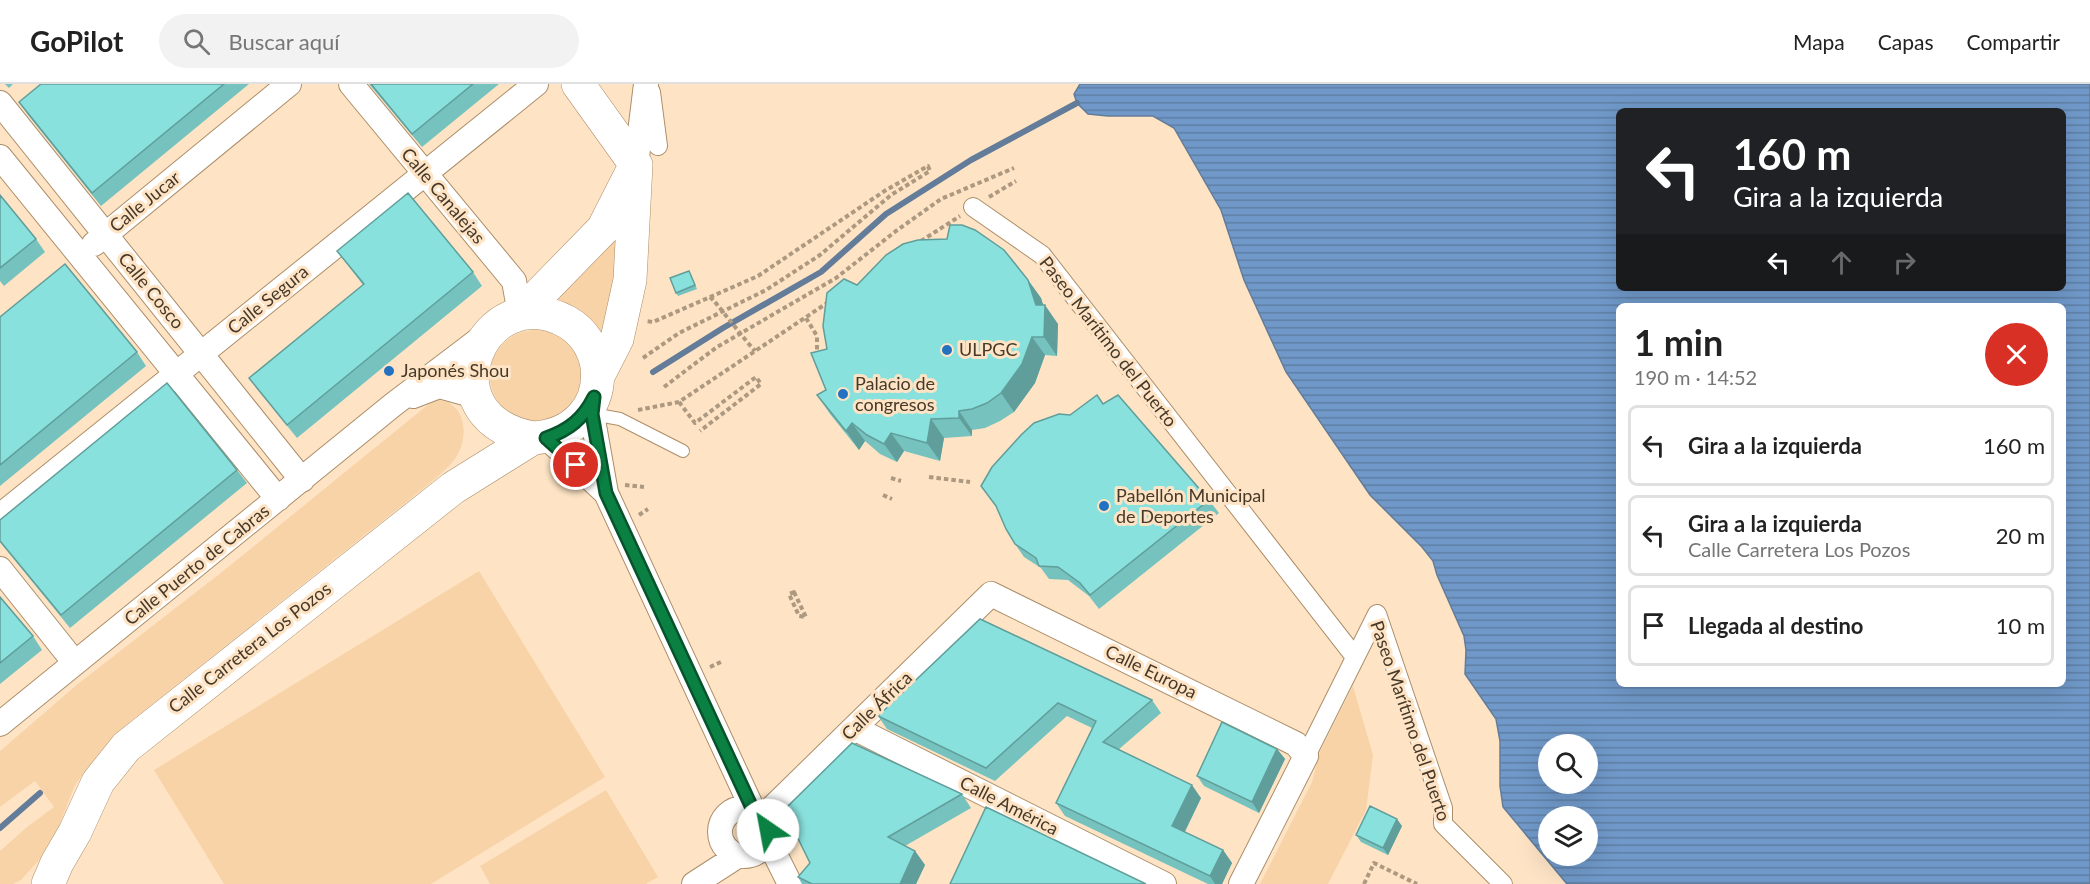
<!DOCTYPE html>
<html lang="es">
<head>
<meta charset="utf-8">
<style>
	body { margin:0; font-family:Lato,sans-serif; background:#f2f2f2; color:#222; height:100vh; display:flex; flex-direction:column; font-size:22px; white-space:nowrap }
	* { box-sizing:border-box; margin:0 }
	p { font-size:20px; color:#767676 }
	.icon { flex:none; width:33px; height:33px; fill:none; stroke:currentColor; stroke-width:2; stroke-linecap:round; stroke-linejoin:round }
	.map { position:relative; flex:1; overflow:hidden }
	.side { position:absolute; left:1616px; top:219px; width:450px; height:384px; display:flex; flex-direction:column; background:#fff; border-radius:9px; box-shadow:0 6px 24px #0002 }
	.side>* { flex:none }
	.hud { position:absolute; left:1616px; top:24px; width:450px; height:183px; border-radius:9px; box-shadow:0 6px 24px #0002; background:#202124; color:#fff; overflow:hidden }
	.tools { position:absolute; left:1538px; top:650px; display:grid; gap:12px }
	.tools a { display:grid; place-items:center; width:60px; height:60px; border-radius:50%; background:#fff; box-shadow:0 6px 24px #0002; font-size:30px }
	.pin { position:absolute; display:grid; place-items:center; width:51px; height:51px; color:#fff; margin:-26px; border:3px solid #fff; border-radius:50%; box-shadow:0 2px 6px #0007 }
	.me { position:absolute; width:66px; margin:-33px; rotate:327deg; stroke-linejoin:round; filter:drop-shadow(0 0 4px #0008) }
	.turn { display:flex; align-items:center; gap:21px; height:126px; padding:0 18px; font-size:27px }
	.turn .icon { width:78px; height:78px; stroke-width:2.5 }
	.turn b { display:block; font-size:42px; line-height:51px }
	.lanes { display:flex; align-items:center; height:57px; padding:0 18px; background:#0003; justify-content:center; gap:30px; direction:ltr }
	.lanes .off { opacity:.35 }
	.round { display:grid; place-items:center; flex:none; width:63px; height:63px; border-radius:32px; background:#f2f2f2 }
	.head { display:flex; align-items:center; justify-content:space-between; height:102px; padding:0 18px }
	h1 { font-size:36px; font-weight:700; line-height:45px }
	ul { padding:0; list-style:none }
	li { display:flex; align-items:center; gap:18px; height:81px; margin:0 12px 9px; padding:0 6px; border:3px solid #e0e0e0; border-radius:9px }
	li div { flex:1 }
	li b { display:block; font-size:22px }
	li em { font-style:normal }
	header { display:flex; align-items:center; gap:36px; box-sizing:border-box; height:84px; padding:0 30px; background:#fff; border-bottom:2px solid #e0e0e0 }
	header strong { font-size:28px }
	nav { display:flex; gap:33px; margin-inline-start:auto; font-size:21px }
	.search { width:420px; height:54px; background:#f2f2f2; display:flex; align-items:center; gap:15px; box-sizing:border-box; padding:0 21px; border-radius:33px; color:#767676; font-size:22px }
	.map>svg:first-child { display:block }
	.green { fill:#f8d3a7 }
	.water { fill:url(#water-rules); stroke:#637c99; stroke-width:1.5; fill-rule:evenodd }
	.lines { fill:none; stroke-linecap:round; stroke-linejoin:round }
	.stream { stroke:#637c99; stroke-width:6 }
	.service-casing { stroke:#ac8e69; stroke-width:14 }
	.pedestrian-casing { stroke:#ac8e69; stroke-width:20 }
	.minor-casing { stroke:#ac8e69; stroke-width:26 }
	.secondary-casing { stroke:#ac8e69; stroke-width:34 }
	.path { stroke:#ad9880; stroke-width:4; stroke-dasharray:4.5 3; stroke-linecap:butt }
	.service { stroke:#fff; stroke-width:12 }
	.pedestrian { stroke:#fff; stroke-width:18 }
	.minor { stroke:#fff; stroke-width:24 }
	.secondary { stroke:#fff; stroke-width:33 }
	.path-bridge { stroke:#ad9880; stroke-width:4; stroke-dasharray:4.5 3; stroke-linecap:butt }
	.wall { fill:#76c2be }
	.shaded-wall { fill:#609e9b }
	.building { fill:#89e1dd; stroke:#609e9b; stroke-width:1.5 }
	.route-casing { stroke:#07532c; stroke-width:15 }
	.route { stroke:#0b8043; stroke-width:10 }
	.poi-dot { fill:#2371c1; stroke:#fee4c5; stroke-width:2 }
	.labels { text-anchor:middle; stroke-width:6; stroke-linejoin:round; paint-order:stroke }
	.street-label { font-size:18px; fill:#463929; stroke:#fee4c5 }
	.poi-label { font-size:18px; fill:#463929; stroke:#fee4c5; text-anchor:start }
</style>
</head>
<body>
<header>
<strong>GoPilot</strong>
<div class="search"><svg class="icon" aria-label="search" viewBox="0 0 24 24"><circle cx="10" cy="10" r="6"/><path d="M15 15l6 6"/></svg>Buscar aquí</div>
<nav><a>Mapa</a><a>Capas</a><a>Compartir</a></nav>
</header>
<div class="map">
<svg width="2090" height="800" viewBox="0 0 2090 800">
	<defs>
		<pattern id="water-rules" width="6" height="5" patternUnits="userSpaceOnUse" patternTransform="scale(1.5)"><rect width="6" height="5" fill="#7099c9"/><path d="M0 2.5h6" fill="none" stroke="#5e7ea3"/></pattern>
	</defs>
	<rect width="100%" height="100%" fill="#fee4c5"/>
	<path class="green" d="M 623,144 L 612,233 L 605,257 C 585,235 575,222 545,215 Z
		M490 292a46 46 0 1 1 92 0a46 46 0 1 1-92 0Z
		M 435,315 C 439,316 445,317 449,319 C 469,330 466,360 455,375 C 449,383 441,389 434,396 L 131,637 L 100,668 L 75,701 L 59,742 L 40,775 L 21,796 L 13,800 L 0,800 L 0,767 L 27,743 L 54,723 L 35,697 L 0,723 L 0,667 L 79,599 L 222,488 Z
		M 479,487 L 605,693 L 431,800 L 224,800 L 154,686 Z
		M 1353,602 L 1373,671 L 1366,726 L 1328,800 L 1260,800 L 1312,698 L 1320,668 Z
		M 606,706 L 658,793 L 646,800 L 490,800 L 480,782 Z"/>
	<path class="water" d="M 1080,0 L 2090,0 L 2090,800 L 1567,800 L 1503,723 L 1500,702 L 1500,657 L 1496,635 L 1465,590 L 1466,566 L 1464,552 L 1437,491 L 1433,477 L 1422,463 L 1370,411 L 1286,288 L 1244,196 L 1221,126 L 1174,44 L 1153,32 L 1108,32 L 1088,30 L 1077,19 L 1074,10 ZM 1618,27 L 2062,27 L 2062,204 L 1618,204 ZM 1618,222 L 2062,222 L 2062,600 L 1618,600 ZM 1548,660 L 1587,660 L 1587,699 L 1548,699 ZM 1548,732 L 1587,732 L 1587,771 L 1548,771 Z"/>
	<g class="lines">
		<path class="stream" d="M 653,288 L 723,244 L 821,188 L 886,130 L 971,76 L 1077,19
			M 0,744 L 40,709"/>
		<g class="service-casing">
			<path id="service" d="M 592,330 L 620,335 L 683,367"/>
		</g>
		<g class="pedestrian-casing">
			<path id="pedestrian" d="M 651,8 L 658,62
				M 973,123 L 1042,171 L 1355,573
				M 1377,530 L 1443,724 L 1443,740 L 1503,800
				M 1306,672 L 1377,530"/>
		</g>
		<g class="minor-casing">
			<path id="minor" d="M 351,0 L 514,197 L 520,230
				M 0,19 L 302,396
				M 0,73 L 278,415
				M 636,81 L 646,0
				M 94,160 L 289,0
				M 413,312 L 439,302 L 475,312
				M 594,313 L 592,330 L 606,409 L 753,726
				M 546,353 L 606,409
				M 0,432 L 536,0
				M 0,485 L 75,579
				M 0,640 L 394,320 L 485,251
				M 854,644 L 1164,800
				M720 748a24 24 0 1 1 48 0a24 24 0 1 1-48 0Z
				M 763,733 L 991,510 L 1296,660 L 1306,672 L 1241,800
				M 767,754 L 790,800
				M 694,800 L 739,771"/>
		</g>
		<g class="secondary-casing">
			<path id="secondary" d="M 578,0 L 636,81
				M 520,230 L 603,145 L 631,90
				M 598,292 L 617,255 L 630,196 L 636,81
				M 48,800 L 57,779 L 75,748 L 98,698 L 126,663 L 453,404 L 533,354 C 573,352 602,323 597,282 C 594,264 583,247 567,238 C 483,191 421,333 533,354"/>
		</g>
		<path class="path" d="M 989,113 L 1016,97
			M 921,157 L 960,132
			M 710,213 L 715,218
			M 806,234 L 817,252 L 817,272
			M 748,259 L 755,267
			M 643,274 L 679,249 L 766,206 L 820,171 L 891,111 L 930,87 L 928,82 L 886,106 L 758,192 L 653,238 L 645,237
			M 664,303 L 717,263 L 836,194 L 896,147 L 941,115 L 1014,84
			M 679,318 L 695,339 L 756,293 L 761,300 L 700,347
			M 638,326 L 679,318 L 827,219
			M 929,393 L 970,398
			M 891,394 L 901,397
			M 625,401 L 644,403
			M 883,411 L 892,415
			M 639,431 L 648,425
			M 794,508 L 806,533 L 799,532 L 789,510 Z
			M 710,583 L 721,578
			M 1364,800 L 1374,779 L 1417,800"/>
		<use href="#service" class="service"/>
		<use href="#pedestrian" class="pedestrian"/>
		<use href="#minor" class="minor"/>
		<use href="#secondary" class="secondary"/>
		<path class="path-bridge" d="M 715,218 L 748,259"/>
	</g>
	<path class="wall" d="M 5,0 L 13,0 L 9,4 Z
		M 41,0 L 249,0 L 101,122 L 28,31 L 19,18 Z
		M 369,0 L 499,0 L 422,63 Z
		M 0,111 L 36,155 L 45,168 L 4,202 L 0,197 Z
		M 337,167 L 473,188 L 482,202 L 297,354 L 259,307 L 249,294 L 363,201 Z
		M 691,190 L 697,205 L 678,212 L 676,209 Z
		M 1028,196 L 1041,214 L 1043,221 L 1058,240 L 1057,272 L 1045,271 L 1035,299 L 1014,328 L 1000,337 L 985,344 L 972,346 L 972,352 L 944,354 L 940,377 L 904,367 L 897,378 L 880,370 L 865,357 L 859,366 L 830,330 L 817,311 L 826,306 L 827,265 L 857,201 Z
		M 0,233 L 137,268 L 146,282 L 0,402 Z
		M 1103,319 L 1209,416 L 1219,429 L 1099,525 L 1089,512 L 1068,496 L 1049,495 L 1041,484 L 1024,473 L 1015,460 L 998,425 L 981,402 L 1070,331 Z
		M 237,386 L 247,399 L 70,544 L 0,458 L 0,436 Z
		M 0,513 L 33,552 L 42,566 L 0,600 Z
		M 980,535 L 1152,616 L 1161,629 L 1118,666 L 1201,714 L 1185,748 L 1223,766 L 1232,779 L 1222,800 L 1208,800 L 1065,732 L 1056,719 L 1092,644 L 1067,632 L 995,697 L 887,645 L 878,632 Z
		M 1277,665 L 1285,675 L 1259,729 L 1204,702 L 1197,692 Z
		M 962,710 L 971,724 L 905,762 L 915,767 L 925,781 L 916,800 L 802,800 L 798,793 Z
		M 1402,742 L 1388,771 L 1361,758 L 1356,751 Z"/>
	<path class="shaded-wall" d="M 1028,196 L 1041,214 L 1045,226 L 1045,221 L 1058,240 L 1057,272 L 1044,253 L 1036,221 Z
		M 1032,253 L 1045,271 L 1035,299 L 1014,328 L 1001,309 Z
		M 959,327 L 972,346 L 972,352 L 959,334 Z
		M 931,335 L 944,354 L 940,377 L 927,359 Z
		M 852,339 L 865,357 L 859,366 L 846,347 Z
		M 891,349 L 904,367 L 897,378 L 884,360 Z
		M 1277,665 L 1285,675 L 1259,729 L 1252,718 Z
		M 1192,701 L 1201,714 L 1181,755 L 1172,742 Z
		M 1397,735 L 1402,742 L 1388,771 L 1383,764 Z
		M 1223,766 L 1232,779 L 1222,800 L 1215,800 L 1210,792 Z
		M 915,767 L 925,781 L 916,800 L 900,800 Z"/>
	<path class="building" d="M 41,0 L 224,0 L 92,109 L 19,18 Z
		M 371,0 L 473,0 L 412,50 Z
		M 408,109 L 473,188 L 287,341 L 249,294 L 364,200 L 337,167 Z
		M 0,111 L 36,155 L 0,184 Z
		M 950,141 L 962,141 L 975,146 L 1004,166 L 1028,196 L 1036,221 L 1045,221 L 1044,253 L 1032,253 L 1022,280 L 1001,309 L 987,319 L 972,325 L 959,327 L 959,334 L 931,335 L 927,359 L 891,349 L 884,360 L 867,351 L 852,339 L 846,347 L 817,311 L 826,306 L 811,269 L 827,265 L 823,242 L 827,209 L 844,195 L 857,201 L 886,171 L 903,160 L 918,156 L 947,155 Z
		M 65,180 L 137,268 L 0,381 L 0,233 Z
		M 689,187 L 695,201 L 676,209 L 670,194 Z
		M 167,299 L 237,386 L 61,531 L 0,457 L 0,436 Z
		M 1097,311 L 1103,320 L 1118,311 L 1209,416 L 1090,511 L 1080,499 L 1058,483 L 1039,482 L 1036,474 L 1015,460 L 1006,445 L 996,422 L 981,402 L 992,383 L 1021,351 L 1034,339 L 1059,330 L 1070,331 Z
		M 0,513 L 33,552 L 0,579 Z
		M 980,535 L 1152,616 L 1103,658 L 1192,701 L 1172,742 L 1223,766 L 1210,792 L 1056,719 L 1096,637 L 1058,619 L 986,684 L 878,632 Z
		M 1222,638 L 1277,665 L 1252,718 L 1197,692 Z
		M 852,659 L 962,710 L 888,753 L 915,767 L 900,800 L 812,800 L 798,793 L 810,779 L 784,726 Z
		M 1370,722 L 1397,735 L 1383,764 L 1356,751 Z
		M 986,723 L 1146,800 L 950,800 Z"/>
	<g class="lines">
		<g class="route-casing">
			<path id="route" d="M 576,381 L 546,354 C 569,346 583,335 594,313 L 592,330 L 606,409 L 753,726 L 763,733 L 768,746"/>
		</g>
		<use href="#route" class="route"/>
	</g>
	<g class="poi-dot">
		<circle cx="947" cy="266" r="6"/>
		<circle cx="389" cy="287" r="6"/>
		<circle cx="843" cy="310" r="6"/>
		<circle cx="1104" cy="422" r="6"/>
	</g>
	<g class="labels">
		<g class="street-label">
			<text transform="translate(443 112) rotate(50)" y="6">Calle Canalejas</text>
			<text transform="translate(145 118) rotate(-39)" y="6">Calle Jucar</text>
			<text transform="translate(151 207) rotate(51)" y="6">Calle Cosco</text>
			<text transform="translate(268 216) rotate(-39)" y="6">Calle Segura</text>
			<text transform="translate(1108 258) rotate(52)" y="6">Paseo Marítimo del Puerto</text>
			<text transform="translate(197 481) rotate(-39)" y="6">Calle Puerto de Cabras</text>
			<text transform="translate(250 564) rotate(-38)" y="6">Calle Carretera Los Pozos</text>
			<text transform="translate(1151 588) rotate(26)" y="6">Calle Europa</text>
			<text transform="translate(877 622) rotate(-44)" y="6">Calle África</text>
			<text transform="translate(1410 637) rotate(71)" y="6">Paseo Marítimo del Puerto</text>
			<text transform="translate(1009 722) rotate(27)" y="6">Calle América</text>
		</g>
		<g class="poi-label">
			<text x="959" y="272">ULPGC</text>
			<text x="401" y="293">Japonés Shou</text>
			<text x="855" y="306">Palacio de<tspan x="855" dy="21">congresos</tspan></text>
			<text x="1116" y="418">Pabellón Municipal<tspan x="1116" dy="21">de Deportes</tspan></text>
		</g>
	</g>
</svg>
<div class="tools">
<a><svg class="icon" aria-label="search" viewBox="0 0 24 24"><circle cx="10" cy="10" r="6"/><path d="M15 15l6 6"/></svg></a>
<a><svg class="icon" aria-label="layers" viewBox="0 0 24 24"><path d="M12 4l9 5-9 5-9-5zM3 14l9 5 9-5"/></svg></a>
</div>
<div class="pin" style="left:576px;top:381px;background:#d93025"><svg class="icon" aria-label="arrive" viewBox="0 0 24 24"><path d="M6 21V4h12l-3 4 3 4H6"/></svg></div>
<svg class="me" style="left:768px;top:746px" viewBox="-20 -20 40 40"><circle r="19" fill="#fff"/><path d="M0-13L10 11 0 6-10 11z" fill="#0b8043"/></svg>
<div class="hud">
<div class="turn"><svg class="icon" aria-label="left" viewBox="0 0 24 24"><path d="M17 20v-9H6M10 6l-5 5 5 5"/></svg><div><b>160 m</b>Gira a la izquierda</div></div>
<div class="lanes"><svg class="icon" aria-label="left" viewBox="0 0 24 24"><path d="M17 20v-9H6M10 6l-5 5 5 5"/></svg><svg class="icon off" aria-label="ahead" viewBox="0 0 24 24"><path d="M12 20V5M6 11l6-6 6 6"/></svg><svg class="icon off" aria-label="right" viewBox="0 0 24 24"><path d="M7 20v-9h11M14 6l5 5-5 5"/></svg></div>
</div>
<section class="side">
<div class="head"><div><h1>1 min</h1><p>190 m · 14:52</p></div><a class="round" style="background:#d93025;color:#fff"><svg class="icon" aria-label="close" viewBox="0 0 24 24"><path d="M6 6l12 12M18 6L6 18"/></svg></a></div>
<ul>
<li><svg class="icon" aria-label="left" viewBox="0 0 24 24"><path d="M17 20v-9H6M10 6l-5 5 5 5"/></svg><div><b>Gira a la izquierda</b></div><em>160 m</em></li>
<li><svg class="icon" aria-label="left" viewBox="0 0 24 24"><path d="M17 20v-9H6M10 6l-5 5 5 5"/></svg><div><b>Gira a la izquierda</b><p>Calle Carretera Los Pozos</p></div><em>20 m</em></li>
<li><svg class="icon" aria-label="arrive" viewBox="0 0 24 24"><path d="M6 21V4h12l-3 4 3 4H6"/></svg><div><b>Llegada al destino</b></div><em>10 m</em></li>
</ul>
</section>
</div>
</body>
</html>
